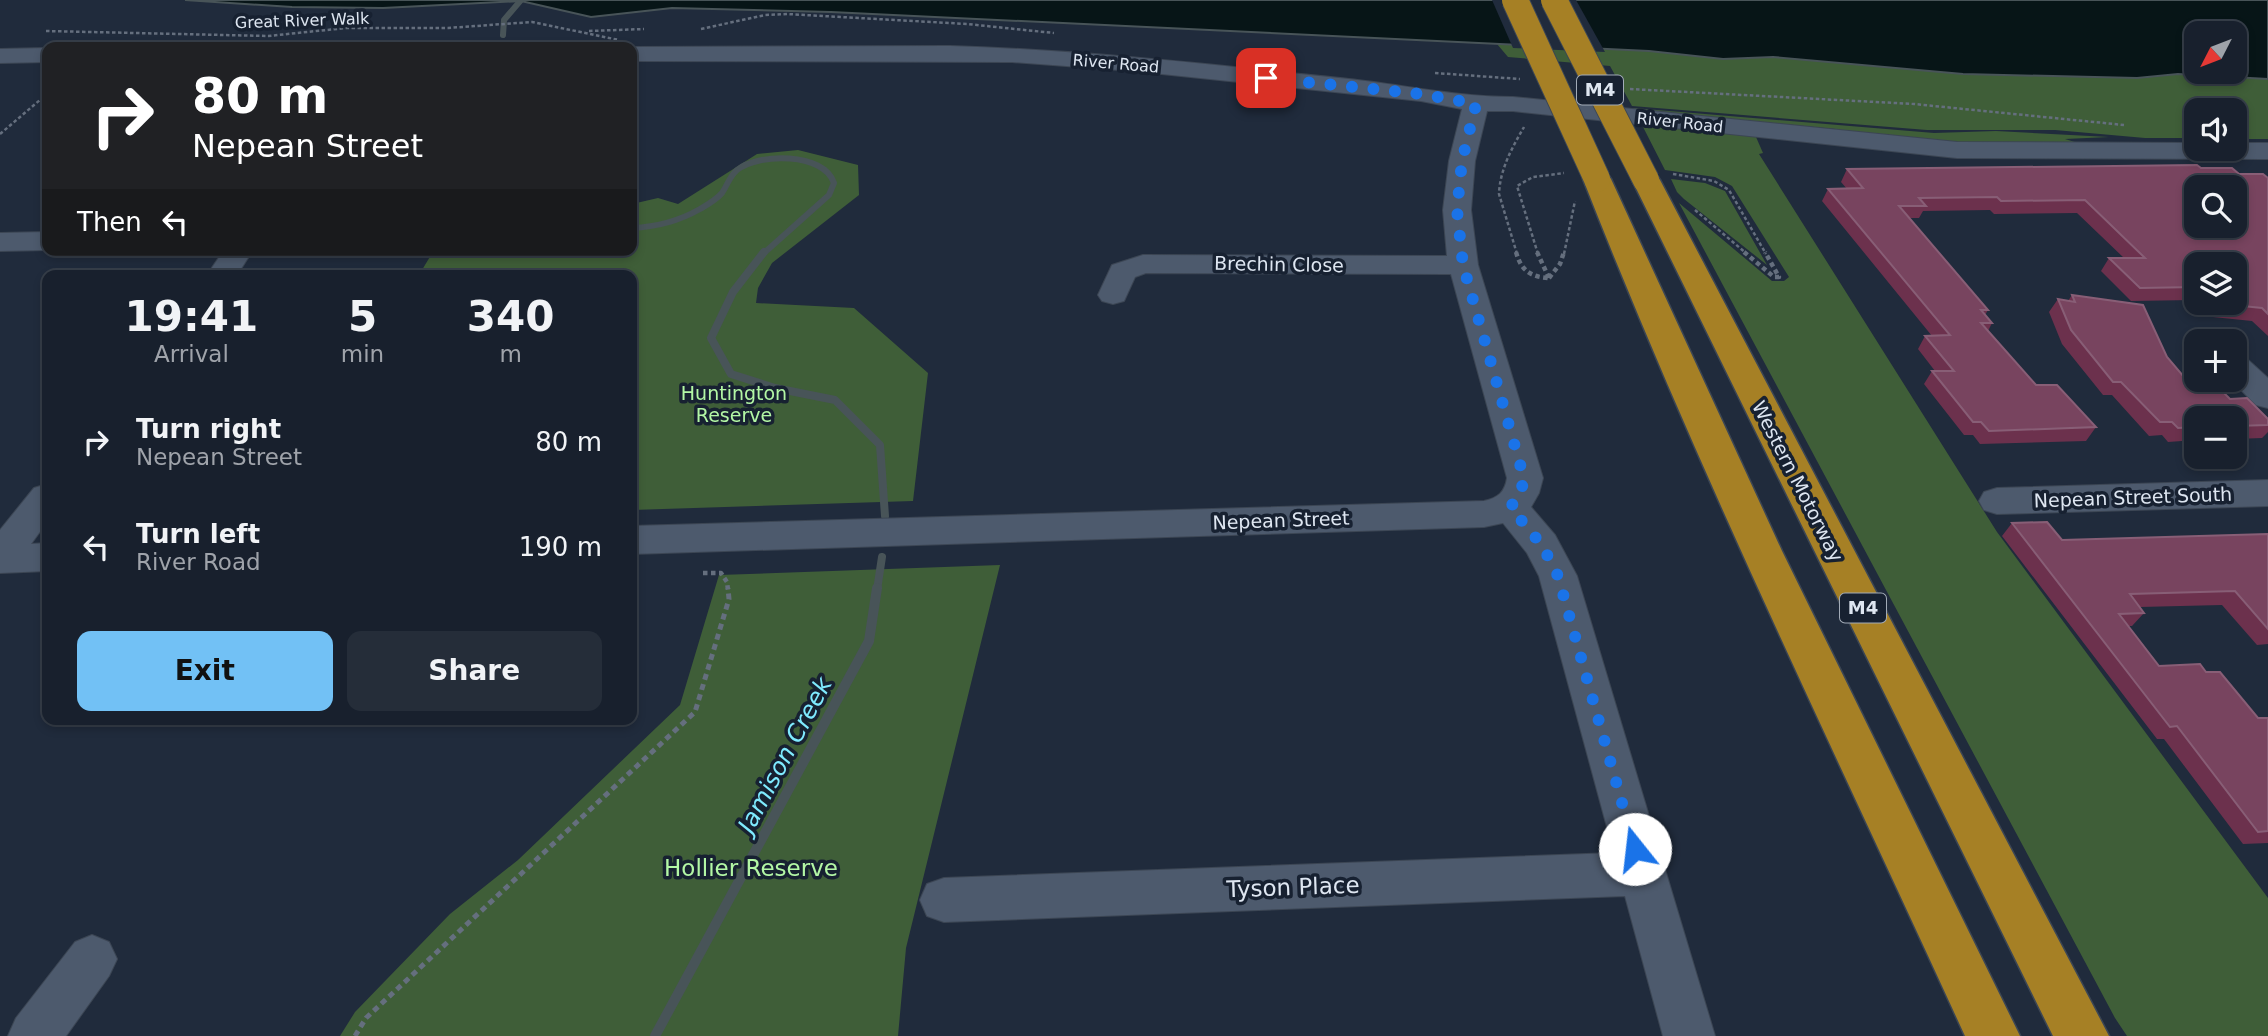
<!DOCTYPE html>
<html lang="en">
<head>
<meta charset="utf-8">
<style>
	body { margin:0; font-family:"DejaVu Sans",sans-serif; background:#252d39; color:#f1f3f6; height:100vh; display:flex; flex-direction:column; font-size:26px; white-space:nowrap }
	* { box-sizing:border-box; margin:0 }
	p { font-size:23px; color:#9fa3aa }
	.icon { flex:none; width:38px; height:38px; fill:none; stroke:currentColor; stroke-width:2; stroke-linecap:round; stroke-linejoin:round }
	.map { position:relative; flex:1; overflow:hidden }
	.sheet { position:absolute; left:42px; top:270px; width:595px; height:455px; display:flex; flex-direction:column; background:#18202d; border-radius:14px; box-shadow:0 4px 10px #0003,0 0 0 2px #363e49 }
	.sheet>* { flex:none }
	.top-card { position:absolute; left:42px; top:42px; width:595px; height:214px; border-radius:14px; box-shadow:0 4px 10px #0003,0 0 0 2px #363e49; background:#202124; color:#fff; overflow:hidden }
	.needle { width:46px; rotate:228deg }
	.fabs { position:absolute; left:2184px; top:21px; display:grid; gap:14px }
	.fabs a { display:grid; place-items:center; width:63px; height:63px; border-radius:14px; background:#18202d; box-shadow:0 4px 10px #0003,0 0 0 2px #363e49; font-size:35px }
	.pin { position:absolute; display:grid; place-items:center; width:60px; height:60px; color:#fff; margin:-30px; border-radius:14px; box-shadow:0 4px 10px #0006 }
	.me { position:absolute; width:77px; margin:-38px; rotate:344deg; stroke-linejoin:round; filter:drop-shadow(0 0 5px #0008) }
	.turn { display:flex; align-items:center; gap:24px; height:147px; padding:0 35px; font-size:32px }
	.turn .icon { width:91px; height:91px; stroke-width:2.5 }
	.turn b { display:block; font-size:49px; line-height:60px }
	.then { display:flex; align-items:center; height:66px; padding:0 35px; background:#0003; gap:14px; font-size:26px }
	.eta { display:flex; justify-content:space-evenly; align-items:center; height:119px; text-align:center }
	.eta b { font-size:42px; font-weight:600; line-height:49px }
	.action { display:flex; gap:14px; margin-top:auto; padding:14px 35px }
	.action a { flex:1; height:80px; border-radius:14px; background:#72c1f5; color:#111; font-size:28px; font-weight:600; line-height:80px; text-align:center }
	.action a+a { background:#252d39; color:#f1f3f6 }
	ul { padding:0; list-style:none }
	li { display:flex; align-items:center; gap:21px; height:105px; padding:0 35px }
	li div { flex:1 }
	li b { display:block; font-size:26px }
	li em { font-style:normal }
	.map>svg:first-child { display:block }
	.green { fill:#3f5e38 }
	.water { fill:#071517; stroke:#485458; stroke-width:2; fill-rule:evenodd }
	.pier { fill:#202b3c }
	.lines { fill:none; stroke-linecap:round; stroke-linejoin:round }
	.stream-far2 { stroke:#485458; stroke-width:6 }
	.stream-far1 { stroke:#485458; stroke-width:8 }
	.stream { stroke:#485458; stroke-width:10 }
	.minor-casing { stroke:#3c4654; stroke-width:2 }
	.highway-casing { stroke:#3c4654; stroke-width:3 }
	.path-far2 { stroke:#656f7e; stroke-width:2.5; stroke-dasharray:3.5 2.5; stroke-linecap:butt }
	.path-far1 { stroke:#656f7e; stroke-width:4.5; stroke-dasharray:4.5 3.5; stroke-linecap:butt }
	.path { stroke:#656f7e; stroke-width:5; stroke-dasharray:6 4.5; stroke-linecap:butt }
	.minor { fill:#4d5a6d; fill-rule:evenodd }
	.highway { fill:#a68025; fill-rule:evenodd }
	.highway-bridge-casing { stroke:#3c4654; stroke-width:28; stroke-linecap:butt }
	.highway-bridge { stroke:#a68025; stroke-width:26 }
	.wall { fill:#6c314d; fill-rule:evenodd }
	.building { fill:#78445f; stroke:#885e76; stroke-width:2; fill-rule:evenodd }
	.route { stroke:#1a73e8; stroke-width:12; stroke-dasharray:0 21.6 }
	.labels { text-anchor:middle; stroke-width:7; stroke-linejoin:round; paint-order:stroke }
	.far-street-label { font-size:16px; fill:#dee6f1; stroke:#172131 }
	.shield { fill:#172131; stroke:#a2abb7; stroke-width:2 }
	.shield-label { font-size:18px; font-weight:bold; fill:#dee6f1 }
	.street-label { font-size:19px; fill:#dee6f1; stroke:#172131 }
	.park-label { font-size:19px; fill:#b3f7a5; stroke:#172131 }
	.near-park-label { font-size:23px; fill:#b3f7a5; stroke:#172131 }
	.near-street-label { font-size:23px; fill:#dee6f1; stroke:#172131 }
	.near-water-label { font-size:24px; font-style:italic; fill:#7febff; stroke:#172131 }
</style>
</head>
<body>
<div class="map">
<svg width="2268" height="1036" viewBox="0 0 2268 1036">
	<rect width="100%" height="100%" fill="#202b3c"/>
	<path class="green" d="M 1497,44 L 1649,51 L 1723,59 L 1773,57 L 1963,74 L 2137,78 L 2178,74 L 2268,79 L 2268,139 L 2235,139 L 2235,110 L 2196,110 L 2196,138 L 2145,138 L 2055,130 L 1927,130 L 1632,106 L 1610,66 L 1508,57 Z
		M 1633,108 L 1934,133 L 1996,131 L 2109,137 L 2065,139 L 2078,143 L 1981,144 L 1843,134 L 1835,129 L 1634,110 Z
		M 1642,125 L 1756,137 L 1763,153 L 1759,154 L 1997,532 L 2268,898 L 2268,1036 L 2127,1036 L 2115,1018 L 1679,203 L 1772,281 L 1784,281 L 1789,277 L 1732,186 L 1715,177 L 1665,170 Z
		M 798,150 L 858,165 L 859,195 L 772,263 L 758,288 L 756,303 L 854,308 L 928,373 L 913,501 L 632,510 L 632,275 L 419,275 L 434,250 L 632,250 L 632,204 L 658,198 L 678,204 L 757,154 Z
		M 1671,179 L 1705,183 L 1725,191 L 1767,265 L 1684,199 L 1677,192 Z
		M 1000,565 L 906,948 L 898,1036 L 340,1036 L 355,1012 L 450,914 L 518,860 L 680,705 L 719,575 Z"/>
	<path class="water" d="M 185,0 L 2268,0 L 2268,79 L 2178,74 L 2137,78 L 1963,74 L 1773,57 L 1723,59 L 1649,51 L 831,12 L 672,8 L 591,17 L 521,1 L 383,8 L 292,7 ZM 2196,33 L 2235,33 L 2235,72 L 2196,72 Z"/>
	<path class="pier" d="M 1492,0 L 1576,0 L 1605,52 L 1513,48 Z"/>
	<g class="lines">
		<path class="stream-far2" d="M 503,35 L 504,20 L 521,0
			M 632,228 C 656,227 679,221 700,209 C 707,205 716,200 722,193 C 727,186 729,177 737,170 C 758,153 824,152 834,183 L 829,195 L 763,254"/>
		<path class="stream-far1" d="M 764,252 L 733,292 L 711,338 L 731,374 L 775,388 L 835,400 L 880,445 L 885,516
			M 877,590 L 882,557"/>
		<path class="stream" d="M 655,1036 L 869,641 L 877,588"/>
		<g class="minor-casing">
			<path id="minor" d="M 950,46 C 1083,50 1216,65 1349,79 C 1404,85 1458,97 1513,97 L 1957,142 L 2196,143 L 2196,149 L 2235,149 L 2235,143 L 2268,143 L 2268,159 L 1957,158 L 1513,111 L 1487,111 L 1475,161 L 1471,210 L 1478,265 L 1543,478 L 1539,493 L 1531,507 L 1555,535 L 1577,576 L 1715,1036 L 1663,1036 L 1625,896 L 944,922 L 927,916 L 920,900 L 927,884 L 944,878 L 1614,853 L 1539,576 L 1527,553 L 1503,523 L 1484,527 L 632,554 L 632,526 L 1484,501 C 1498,498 1505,492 1507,478 L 1451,274 L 1146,273 L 1135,277 L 1124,301 L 1113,304 L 1102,301 L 1098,295 L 1112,265 L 1143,255 L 1447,256 L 1443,210 L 1449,161 L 1462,109 L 1421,101 L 1133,71 L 1012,62 L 632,61 L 631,47 Z
				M 47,48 L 47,62 L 0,63 L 0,49 Z
				M 47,232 L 47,250 L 0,251 L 0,233 Z
				M 224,250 L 253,250 L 237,275 L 207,275 Z
				M 2235,355 L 2246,358 L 2268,378 L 2268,408 L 2256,405 L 2231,380 L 2235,380 Z
				M 2268,480 L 2268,506 L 1997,514 L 1984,510 L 1979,501 L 1984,492 L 1997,488 Z
				M 47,484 L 47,522 L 31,544 L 47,543 L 47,571 L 0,573 L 0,530 L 34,488 Z
				M 92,935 L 109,942 L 117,959 L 109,976 L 66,1036 L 8,1036 L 16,1018 L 75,942 Z"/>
		</g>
		<g class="highway-casing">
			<path id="highway" d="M 1597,170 L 1607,173 L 1611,179 L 1782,551 L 2020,1036 L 1965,1036 C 1835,752 1697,470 1583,179 L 1587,173 Z
				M 1646,171 L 1656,174 L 1660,180 L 2109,1036 L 2053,1036 L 1632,180 L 1636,174 Z"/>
		</g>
		<path class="path-far2" d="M 701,29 L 765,15 L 787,14 L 967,24 L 1054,33
			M 46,31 L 268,36 L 346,28 L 448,28 L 532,22 L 619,40
			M 589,31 L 644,29
			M 60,46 L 619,45
			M 1435,73 L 1520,79
			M 1630,89 L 1914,104 L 2124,125
			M 0,134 L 47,94
			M 1673,174 L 1714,181 L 1729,190 L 1766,254
			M 1695,210 L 1747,254
			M 1517,254 L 1499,194 C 1500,169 1512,148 1524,127
			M 1538,254 L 1517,186 L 1533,177 L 1564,173
			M 1564,254 L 1575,201"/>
		<path class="path-far1" d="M 1516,252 C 1521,270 1530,277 1549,278
			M 1537,252 L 1549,278
			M 1744,252 L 1774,277 L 1779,277 L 1765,252
			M 1549,278 L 1560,264 L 1564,252
			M 703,573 L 721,573 L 727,582 L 728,590"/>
		<path class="path" d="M 355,1036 L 366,1018 L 695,712 L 729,599 L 728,588"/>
		<use href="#minor" class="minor"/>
		<use href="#highway" class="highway"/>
		<g class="highway-bridge-casing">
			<path id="highway-bridge" d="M 1515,0 L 1597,179
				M 1554,0 L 1646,180"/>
		</g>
		<use href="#highway-bridge" class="highway-bridge"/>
	</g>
	<path class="wall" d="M 2201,168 L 2268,178 L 2268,336 L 2252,321 L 2203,316 L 2193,300 L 2131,301 L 2101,271 L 2109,258 L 2124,258 L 2077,213 L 1994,214 L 1990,210 L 1923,211 L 1919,218 L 1909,218 L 1988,310 L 1985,315 L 1992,323 L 1988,331 L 2036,385 L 2096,427 L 2086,441 L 1980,444 L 1973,435 L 1964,435 L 1924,384 L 1932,371 L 1935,371 L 1918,349 L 1925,336 L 1932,336 L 1822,201 L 1828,189 L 1847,189 L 1841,182 L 1847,169 ZM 2196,264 L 2235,303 L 2196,303 Z
		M 2072,295 L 2167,357 L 2195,390 L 2230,399 L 2268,419 L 2268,432 L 2262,438 L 2235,439 L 2235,418 L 2196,418 L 2196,440 L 2168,442 L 2162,435 L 2149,436 L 2112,395 L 2103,395 L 2062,344 L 2049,312 L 2058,299 L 2068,301 Z
		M 2012,523 L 2062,540 L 2268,534 L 2268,644 L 2257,645 L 2222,605 L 2140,607 L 2144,613 L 2132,626 L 2128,626 L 2159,666 L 2206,672 L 2258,718 L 2268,718 L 2268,843 L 2243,844 L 2164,739 L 2157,739 L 2002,536 Z"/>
	<path class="building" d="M 2197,165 L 2201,168 L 2232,168 L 2239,174 L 2263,174 L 2268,178 L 2268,314 L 2262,308 L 2213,303 L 2235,303 L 2235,264 L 2196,264 L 2196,287 L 2140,288 L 2109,258 L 2145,258 L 2085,200 L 2001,201 L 1997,197 L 1919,198 L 1926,206 L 1899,206 L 1988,310 L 1981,310 L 1992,323 L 1981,323 L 2036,385 L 2057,385 L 2096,427 L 1989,431 L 1981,422 L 1973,422 L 1932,371 L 1954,371 L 1925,336 L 1950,335 L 1828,189 L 1863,188 L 1847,169 ZM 2196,187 L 2235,187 L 2235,226 L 2196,226 Z
		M 2072,295 L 2143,305 L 2167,357 L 2195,390 L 2220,389 L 2230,399 L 2247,398 L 2268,419 L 2268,425 L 2235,426 L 2235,418 L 2196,418 L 2196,427 L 2178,428 L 2172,422 L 2160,422 L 2121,382 L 2113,382 L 2071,330 L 2058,299 L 2075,302 Z
		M 2047,522 L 2062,540 L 2268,534 L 2268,629 L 2235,591 L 2130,594 L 2144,613 L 2119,614 L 2159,666 L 2200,664 L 2206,672 L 2220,672 L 2258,718 L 2268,718 L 2268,831 L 2258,832 L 2177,726 L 2170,727 L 2012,523 Z"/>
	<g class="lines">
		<path class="route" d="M 1266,78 L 1422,94 L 1476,104 L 1462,161 L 1457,210 L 1463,265 L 1524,478 L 1520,496 L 1510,507 L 1542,545 L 1558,576 L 1635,849"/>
	</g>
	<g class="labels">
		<g class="far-street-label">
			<text transform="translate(302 20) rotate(-2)" y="6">Great River Walk</text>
			<text transform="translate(1116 63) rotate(5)" y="6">River Road</text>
			<text transform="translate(1680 122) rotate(6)" y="6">River Road</text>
		</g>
		<g class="shield">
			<rect x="1577" y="75.5" width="46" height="29" rx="5"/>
			<rect x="1840" y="593.5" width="46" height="29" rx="5"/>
		</g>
		<g class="shield-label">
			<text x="1600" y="96">M4</text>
			<text x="1863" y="614">M4</text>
		</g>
		<g class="street-label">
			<text transform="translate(1279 264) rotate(1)" y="7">Brechin Close</text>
			<text transform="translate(1798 481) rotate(63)" y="7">Western Motorway</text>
			<text transform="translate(2133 497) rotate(-2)" y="7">Nepean Street South</text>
			<text transform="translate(1281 520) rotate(-2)" y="7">Nepean Street</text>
		</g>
		<g class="park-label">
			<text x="734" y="400">Huntington<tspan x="734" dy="22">Reserve</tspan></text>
		</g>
		<g class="near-park-label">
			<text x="751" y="876">Hollier Reserve</text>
		</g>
		<g class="near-street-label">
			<text transform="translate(1293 887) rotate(-2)" y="8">Tyson Place</text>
		</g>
		<g class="near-water-label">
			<text transform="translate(785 755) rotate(-62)" y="8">Jamison Creek</text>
		</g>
	</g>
</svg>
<div class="fabs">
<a><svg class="needle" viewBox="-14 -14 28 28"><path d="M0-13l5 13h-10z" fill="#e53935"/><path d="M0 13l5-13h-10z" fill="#9fa3aa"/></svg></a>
<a><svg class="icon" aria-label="sound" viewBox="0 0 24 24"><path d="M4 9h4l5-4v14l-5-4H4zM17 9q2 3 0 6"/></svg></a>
<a><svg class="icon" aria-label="search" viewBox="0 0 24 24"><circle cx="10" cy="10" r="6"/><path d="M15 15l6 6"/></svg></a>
<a><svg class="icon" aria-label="layers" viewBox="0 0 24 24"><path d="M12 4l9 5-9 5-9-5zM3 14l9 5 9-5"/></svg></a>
<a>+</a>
<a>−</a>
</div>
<div class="pin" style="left:1266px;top:78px;background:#d93025"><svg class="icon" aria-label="arrive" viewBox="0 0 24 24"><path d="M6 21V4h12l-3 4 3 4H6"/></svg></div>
<svg class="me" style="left:1635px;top:849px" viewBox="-20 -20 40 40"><circle r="19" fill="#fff"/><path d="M0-13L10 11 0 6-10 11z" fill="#1a73e8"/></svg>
<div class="top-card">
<div class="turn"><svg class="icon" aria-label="right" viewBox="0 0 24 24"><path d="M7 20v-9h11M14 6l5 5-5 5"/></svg><div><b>80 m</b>Nepean Street</div></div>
<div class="then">Then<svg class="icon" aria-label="left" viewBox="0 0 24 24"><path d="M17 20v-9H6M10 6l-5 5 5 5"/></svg></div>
</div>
<section class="sheet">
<div class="eta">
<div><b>19:41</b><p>Arrival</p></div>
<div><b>5</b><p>min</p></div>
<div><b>340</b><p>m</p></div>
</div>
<ul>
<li><svg class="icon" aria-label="right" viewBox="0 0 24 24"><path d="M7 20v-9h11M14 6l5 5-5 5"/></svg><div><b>Turn right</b><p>Nepean Street</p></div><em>80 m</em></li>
<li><svg class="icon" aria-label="left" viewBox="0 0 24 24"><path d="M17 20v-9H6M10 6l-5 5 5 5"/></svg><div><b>Turn left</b><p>River Road</p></div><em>190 m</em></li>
</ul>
<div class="action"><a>Exit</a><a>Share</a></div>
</section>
</div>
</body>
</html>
